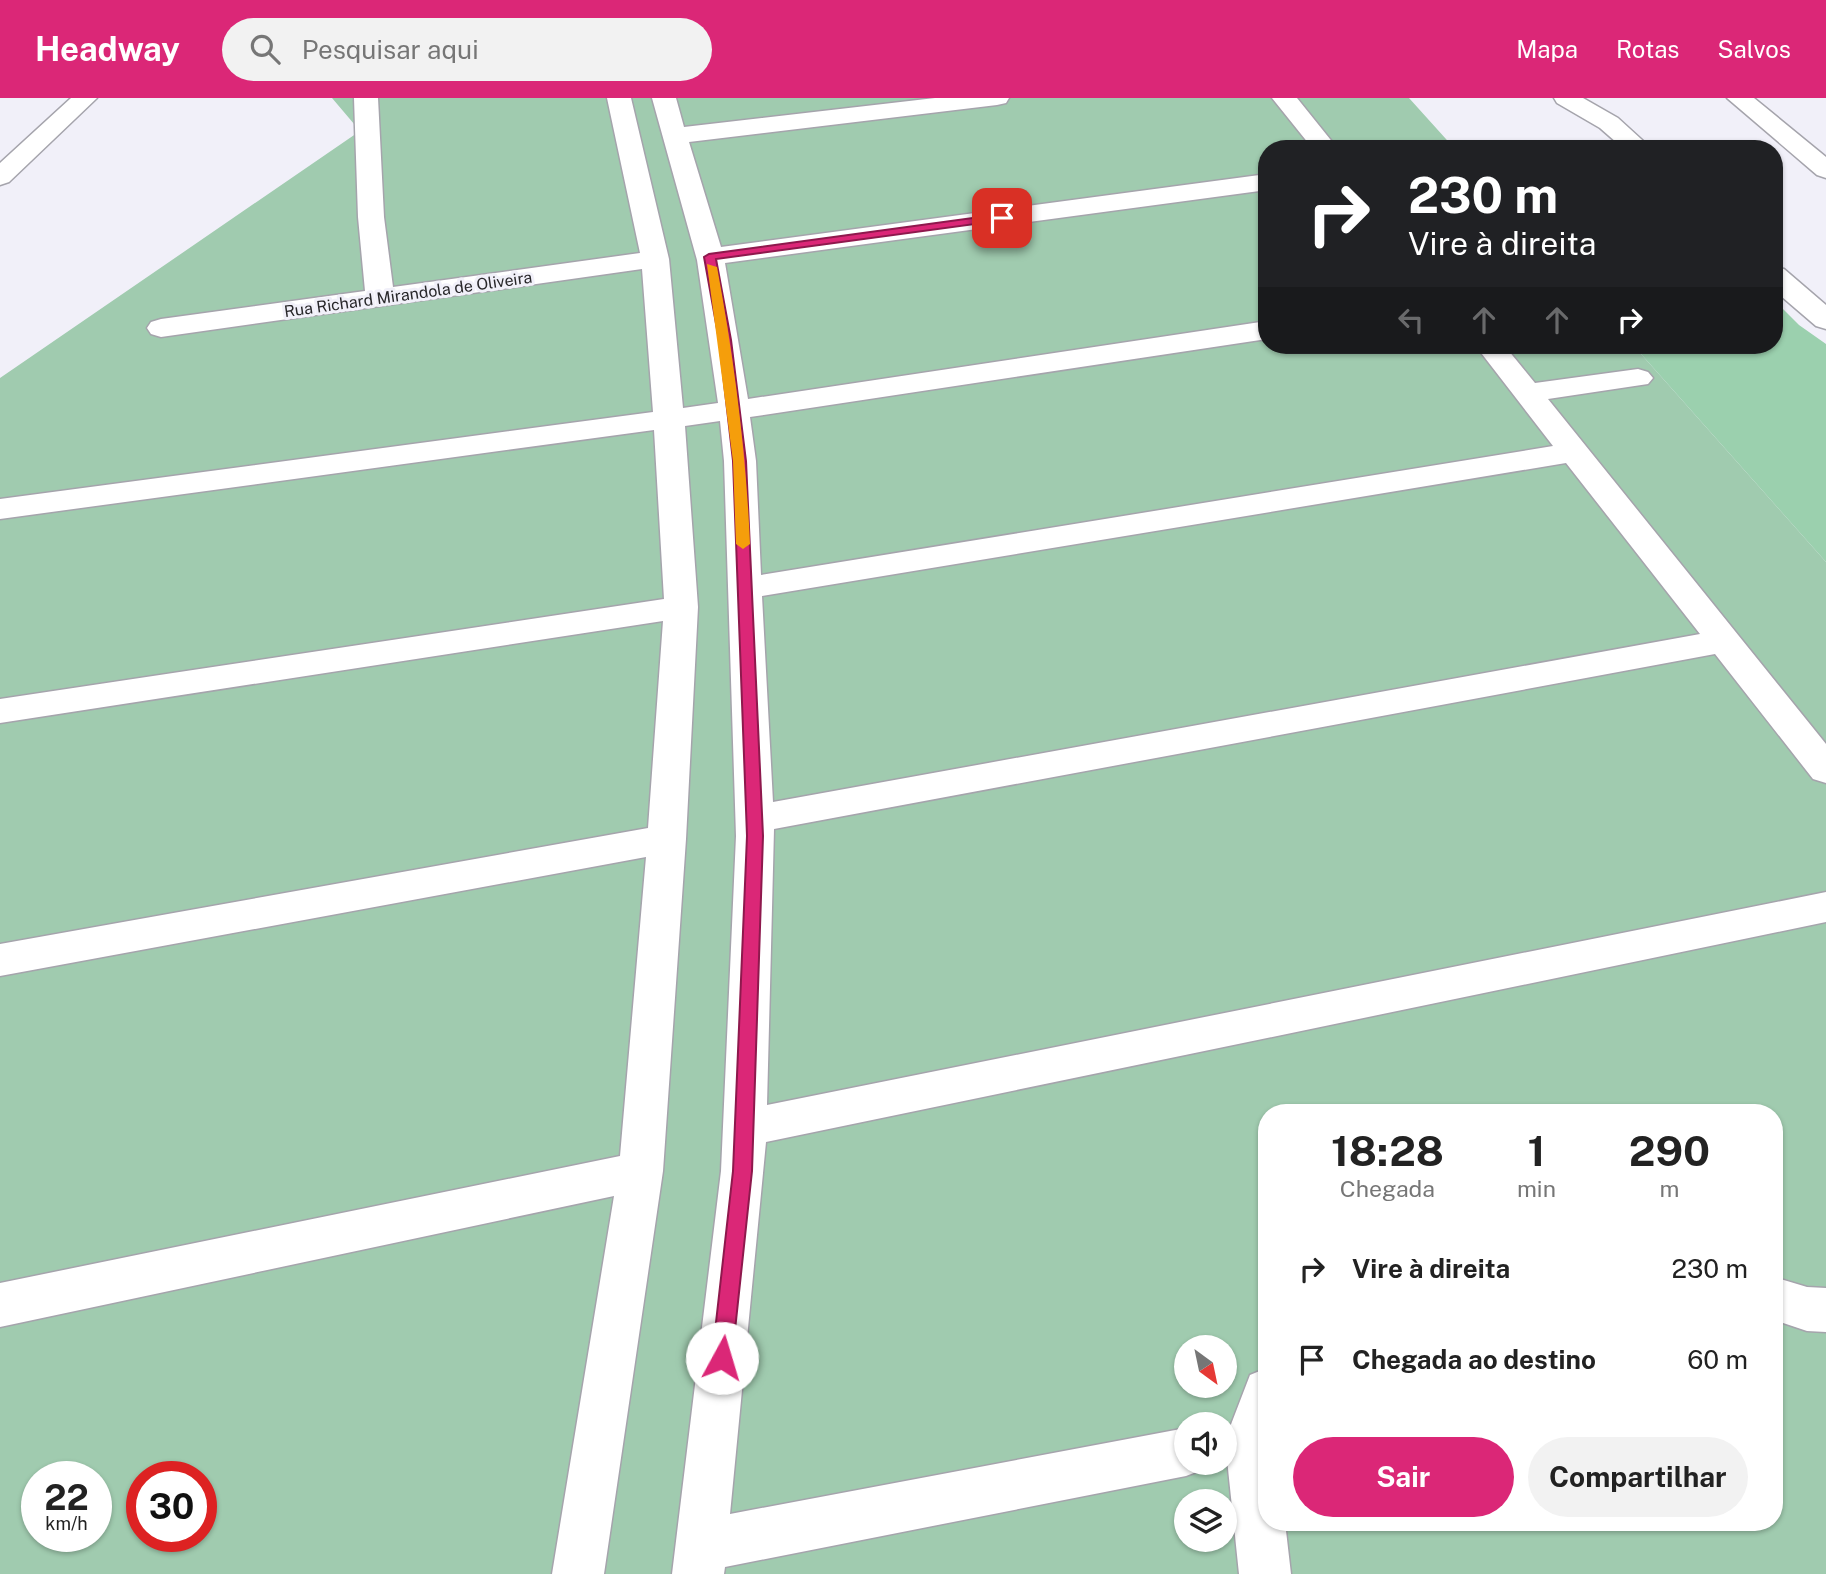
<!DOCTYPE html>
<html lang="pt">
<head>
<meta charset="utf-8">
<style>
	body { margin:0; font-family:"Public Sans",sans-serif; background:#f2f2f2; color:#222; height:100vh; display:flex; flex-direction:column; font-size:26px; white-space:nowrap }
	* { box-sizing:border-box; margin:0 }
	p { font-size:23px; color:#767676 }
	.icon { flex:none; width:38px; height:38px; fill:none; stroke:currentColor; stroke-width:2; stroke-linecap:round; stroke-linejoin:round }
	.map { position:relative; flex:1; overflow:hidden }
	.panel { position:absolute; left:1258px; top:1006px; width:525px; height:427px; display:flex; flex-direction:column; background:#fff; border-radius:28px; box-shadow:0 2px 5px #0004 }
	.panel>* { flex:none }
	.guide { position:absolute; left:1258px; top:42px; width:525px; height:214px; border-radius:28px; box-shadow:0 2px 5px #0004; background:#202124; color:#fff; overflow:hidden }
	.needle { width:46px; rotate:147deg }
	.buttons { position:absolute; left:1174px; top:1237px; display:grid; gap:14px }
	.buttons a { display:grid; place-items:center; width:63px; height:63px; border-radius:50%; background:#fff; box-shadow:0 2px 5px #0004; font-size:35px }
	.speed { position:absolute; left:21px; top:1363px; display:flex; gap:14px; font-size:35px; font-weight:700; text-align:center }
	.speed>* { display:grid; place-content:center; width:91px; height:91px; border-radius:50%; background:#fff; box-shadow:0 2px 5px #0004; line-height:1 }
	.speed small { font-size:18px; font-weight:400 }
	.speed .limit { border:10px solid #d22; background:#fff; color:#111 }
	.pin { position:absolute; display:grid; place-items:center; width:60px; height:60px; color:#fff; margin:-30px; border-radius:14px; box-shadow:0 4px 10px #0006 }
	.me { position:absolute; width:77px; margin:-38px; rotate:6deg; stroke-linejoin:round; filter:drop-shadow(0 0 5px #0008) }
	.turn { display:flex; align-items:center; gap:24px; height:147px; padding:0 35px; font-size:32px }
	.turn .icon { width:91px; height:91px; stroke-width:2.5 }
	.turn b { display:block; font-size:49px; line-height:60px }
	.lanes { display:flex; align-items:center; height:66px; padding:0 35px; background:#0003; justify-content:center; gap:35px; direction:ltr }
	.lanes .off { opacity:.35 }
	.eta { display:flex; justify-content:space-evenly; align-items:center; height:119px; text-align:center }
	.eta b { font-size:42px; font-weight:700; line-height:49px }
	.primary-button { display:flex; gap:14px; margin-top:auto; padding:14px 35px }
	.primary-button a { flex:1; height:80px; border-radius:42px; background:#db2777; color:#fff; font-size:28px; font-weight:700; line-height:80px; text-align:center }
	.primary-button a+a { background:#f2f2f2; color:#222 }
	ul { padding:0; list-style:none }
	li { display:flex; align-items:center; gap:21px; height:91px; padding:0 35px }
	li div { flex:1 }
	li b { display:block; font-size:26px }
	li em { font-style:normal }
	header { display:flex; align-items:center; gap:42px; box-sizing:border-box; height:98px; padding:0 35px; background:#db2777; color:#fff }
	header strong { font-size:33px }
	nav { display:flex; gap:38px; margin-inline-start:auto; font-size:24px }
	.search { width:490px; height:63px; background:#f2f2f2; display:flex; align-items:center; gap:18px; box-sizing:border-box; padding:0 24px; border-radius:38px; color:#767676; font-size:26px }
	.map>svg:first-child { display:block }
	.green { fill:#a0cbaf; fill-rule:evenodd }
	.forest { fill:#9bd0ae }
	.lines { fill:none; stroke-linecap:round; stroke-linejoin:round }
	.minor-casing { stroke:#a5a4ac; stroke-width:3 }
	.minor { fill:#fff; fill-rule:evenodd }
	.route { fill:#db2777; stroke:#8e194d; stroke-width:2 }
	.slow { fill:#f59e0b }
	.labels { text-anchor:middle; stroke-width:6; stroke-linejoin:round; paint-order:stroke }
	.far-street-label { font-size:16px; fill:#28272a; stroke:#f1f0f9 }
</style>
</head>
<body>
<header>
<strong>Headway</strong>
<div class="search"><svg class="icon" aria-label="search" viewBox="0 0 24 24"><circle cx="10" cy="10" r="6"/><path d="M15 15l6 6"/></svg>Pesquisar aqui</div>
<nav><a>Mapa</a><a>Rotas</a><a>Salvos</a></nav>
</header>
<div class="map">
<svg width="1826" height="1476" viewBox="0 0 1826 1476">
	<rect width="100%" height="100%" fill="#f1f0f9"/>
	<path class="green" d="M 332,0 L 1409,0 L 1455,51 L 1267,51 L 1267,247 L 1633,247 L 1826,464 L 1826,1476 L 0,1476 L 0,280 L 360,33 ZM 1267,1015 L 1774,1015 L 1774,1424 L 1267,1424 ZM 1186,1250 L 1225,1250 L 1225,1288 L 1186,1288 ZM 1186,1326 L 1225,1326 L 1225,1365 L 1186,1365 ZM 37,1379 L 96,1379 L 96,1438 L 37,1438 ZM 142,1379 L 201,1379 L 201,1438 L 142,1438 ZM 1186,1404 L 1225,1404 L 1225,1442 L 1186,1442 Z"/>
	<path class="forest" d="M 1775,203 L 1799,227 L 1826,246 L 1826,464 L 1633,247 L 1774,247 Z"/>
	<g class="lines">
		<g class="minor-casing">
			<path id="minor" d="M 71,0 L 97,0 L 9,84 L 0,87 L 0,65 Z
				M 354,0 L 378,0 L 384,119 L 393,189 L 640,155 L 607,0 L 631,0 L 669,161 L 683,310 L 718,305 L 697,162 L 652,0 L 676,0 L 684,29 L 935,0 L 1009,0 L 1006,5 L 997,7 L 689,44 L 721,149 L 1267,76 L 1267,92 L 725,165 L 748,301 L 1267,223 L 1267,241 L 750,319 L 756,363 L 761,477 L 1553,348 L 1475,247 L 1504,247 L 1535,285 L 1638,271 L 1648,274 L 1653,280 L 1648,286 L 1548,301 L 1826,646 L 1826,685 L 1813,681 L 1715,556 L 774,731 L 767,1007 L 1826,794 L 1826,824 L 766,1044 L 730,1416 L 1186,1330 L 1186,1365 L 1206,1365 L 1204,1371 L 1186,1378 L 725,1469 L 724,1476 L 672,1476 L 721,1073 L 736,738 L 724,363 L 720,323 L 685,328 L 698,509 L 686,741 L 663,1073 L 604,1476 L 552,1476 L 614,1098 L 0,1229 L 0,1185 L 620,1058 L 646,759 L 0,878 L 0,846 L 648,730 L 663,523 L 0,625 L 0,601 L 664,501 L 654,332 L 0,421 L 0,401 L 653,314 L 642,171 L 161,239 L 151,236 L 147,230 L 151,224 L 161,221 L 365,193 L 358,119 ZM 1566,365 L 1700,536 L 773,704 L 762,498 Z
				M 1272,0 L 1297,0 L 1338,51 L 1313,51 Z
				M 1554,0 L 1583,0 L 1618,20 L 1652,51 L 1624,51 L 1600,30 L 1557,5 Z
				M 1727,0 L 1754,0 L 1826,59 L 1826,80 L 1817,77 Z
				M 1774,169 L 1784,171 L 1826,207 L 1826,231 L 1816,228 L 1774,192 Z
				M 1774,1179 L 1807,1189 L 1826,1190 L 1826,1234 L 1807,1233 L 1774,1222 Z
				M 1267,1270 L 1267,1424 L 1285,1424 L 1291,1476 L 1239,1476 L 1225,1342 L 1250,1277 Z"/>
		</g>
		<use href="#minor" class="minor"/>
	</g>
	<path class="route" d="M 1002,116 L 1005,117 L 1005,122 L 716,161 L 731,242 L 746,363 L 763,738 L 752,1073 L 732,1260 L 729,1267 L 722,1269 L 715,1267 L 712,1260 L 733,1073 L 747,738 L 733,363 L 719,242 L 704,159 L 709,156 Z"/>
	<path class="slow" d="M 707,166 L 717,169 C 734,261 746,352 750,446 L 743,451 L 736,446 L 733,363 Z"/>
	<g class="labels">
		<g class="far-street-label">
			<text transform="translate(408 196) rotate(-8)" y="6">Rua Richard Mirandola de Oliveira</text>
		</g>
	</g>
</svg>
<div class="buttons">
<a><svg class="needle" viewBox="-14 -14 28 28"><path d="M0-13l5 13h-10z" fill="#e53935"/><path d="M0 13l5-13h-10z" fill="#767676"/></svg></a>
<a><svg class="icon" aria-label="sound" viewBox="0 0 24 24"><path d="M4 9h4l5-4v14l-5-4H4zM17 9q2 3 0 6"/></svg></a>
<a><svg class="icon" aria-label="layers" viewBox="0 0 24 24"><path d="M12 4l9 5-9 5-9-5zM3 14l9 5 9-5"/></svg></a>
</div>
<div class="speed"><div>22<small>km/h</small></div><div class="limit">30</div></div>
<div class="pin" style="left:1002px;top:120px;background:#d93025"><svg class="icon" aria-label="arrive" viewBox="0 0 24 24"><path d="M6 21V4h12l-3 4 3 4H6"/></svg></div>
<svg class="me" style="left:722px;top:1260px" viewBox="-20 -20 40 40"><circle r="19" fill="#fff"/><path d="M0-13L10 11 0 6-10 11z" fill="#db2777"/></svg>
<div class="guide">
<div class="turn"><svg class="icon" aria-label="right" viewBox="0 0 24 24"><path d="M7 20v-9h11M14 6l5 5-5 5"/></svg><div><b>230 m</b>Vire à direita</div></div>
<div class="lanes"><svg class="icon off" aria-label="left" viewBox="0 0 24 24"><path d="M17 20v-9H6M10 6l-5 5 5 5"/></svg><svg class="icon off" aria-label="ahead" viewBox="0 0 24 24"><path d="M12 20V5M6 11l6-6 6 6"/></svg><svg class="icon off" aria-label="ahead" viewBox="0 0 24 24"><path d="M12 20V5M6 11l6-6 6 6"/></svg><svg class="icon" aria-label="right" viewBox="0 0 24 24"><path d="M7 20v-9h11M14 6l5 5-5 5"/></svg></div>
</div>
<section class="panel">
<div class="eta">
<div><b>18:28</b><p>Chegada</p></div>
<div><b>1</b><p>min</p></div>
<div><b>290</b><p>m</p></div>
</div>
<ul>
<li><svg class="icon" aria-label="right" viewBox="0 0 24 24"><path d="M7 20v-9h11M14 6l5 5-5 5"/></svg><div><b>Vire à direita</b></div><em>230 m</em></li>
<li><svg class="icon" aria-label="arrive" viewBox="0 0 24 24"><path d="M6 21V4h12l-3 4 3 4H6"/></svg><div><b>Chegada ao destino</b></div><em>60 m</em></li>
</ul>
<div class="primary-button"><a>Sair</a><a>Compartilhar</a></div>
</section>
</div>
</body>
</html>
